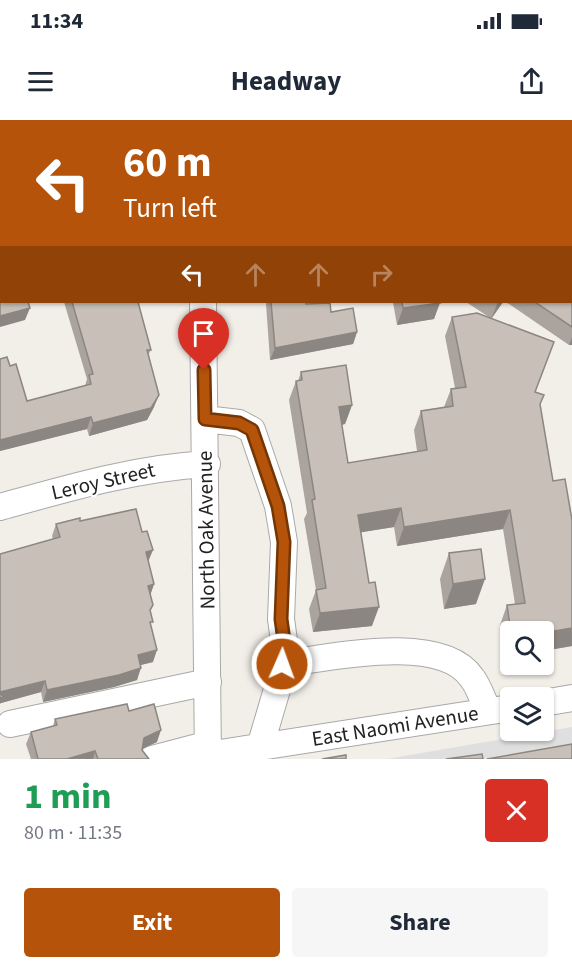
<!DOCTYPE html>
<html lang="en">
<head>
<meta charset="utf-8">
<style>
	body { margin:0; font-family:"Source Sans 3",sans-serif; background:#f6f6f7; color:#1f2937; height:100vh; display:flex; flex-direction:column; font-size:22px; white-space:nowrap }
	* { box-sizing:border-box; margin:0 }
	p { font-size:20px; color:#747a83 }
	.icon { flex:none; width:33px; height:33px; fill:none; stroke:currentColor; stroke-width:2; stroke-linecap:round; stroke-linejoin:round }
	.map { position:relative; height:639px; overflow:hidden }
	.details { display:flex; flex-direction:column; background:#fff; flex:1 }
	.details>* { flex:none }
	.guide { position:absolute; left:0px; top:0px; width:573px; height:183px; box-shadow:0 2px 4px #0004; background:#b45309; color:#fff; overflow:hidden }
	.buttons { position:absolute; left:500px; top:501px; display:grid; gap:12px }
	.buttons a { display:grid; place-items:center; width:54px; height:54px; border-radius:6px; background:#fff; box-shadow:0 2px 4px #0004; font-size:30px }
	.pin { position:absolute; display:grid; place-items:center; width:51px; height:51px; color:#fff; margin:-62px -26px; border-radius:50% 50% 50% 0; rotate:-45deg; box-shadow:0 0 6px #0007 }
	.pin .icon { rotate:45deg }
	.me { position:absolute; width:66px; margin:-33px; rotate:2deg; stroke-linejoin:round; filter:drop-shadow(0 0 4px #0008) }
	.turn { display:flex; align-items:center; gap:21px; height:126px; padding:0 24px; font-size:27px }
	.turn .icon { width:78px; height:78px; stroke-width:2.5 }
	.turn b { display:block; font-size:42px; line-height:51px }
	.lanes { display:flex; align-items:center; height:57px; padding:0 24px; background:#0003; justify-content:center; gap:30px; direction:ltr }
	.lanes .off { opacity:.35 }
	.round { display:grid; place-items:center; flex:none; width:63px; height:63px; border-radius:6px; background:#f6f6f7 }
	.summary { display:flex; align-items:center; justify-content:space-between; height:102px; padding:0 24px }
	h1 { font-size:36px; font-weight:700; line-height:45px; color:#1e9e55 }
	.primary-button { display:flex; gap:12px; margin-top:auto; padding:12px 24px }
	.primary-button a { flex:1; height:69px; border-radius:6px; background:#b45309; color:#fff; font-size:24px; font-weight:700; line-height:69px; text-align:center }
	.primary-button a+a { background:#f6f6f7; color:#1f2937 }
	.status { display:flex; justify-content:space-between; align-items:center; height:42px; padding:0 30px; background:#fff; direction:ltr }
	.status svg { height:16px; fill:currentColor }
	header { display:flex; justify-content:space-between; align-items:center; height:78px; padding:0 24px; background:#fff; font-size:27px; font-weight:700 }
	.map>svg:first-child { display:block }
	.residential { fill:#e0dfdf }
	.lines { fill:none; stroke-linecap:round; stroke-linejoin:round }
	.minor-casing { stroke:#a9a9a9; stroke-width:28 }
	.minor { stroke:#fff; stroke-width:26 }
	.wall { fill:#aba49e }
	.shaded-wall { fill:#8b8681 }
	.building { fill:#c7bfb8; stroke:#8b8681; stroke-width:1.5 }
	.route-casing { stroke:#753606; stroke-width:15 }
	.route { stroke:#b45309; stroke-width:10 }
	.labels { text-anchor:middle; stroke-width:4.5; stroke-linejoin:round; paint-order:stroke }
	.street-label { font-size:21px; fill:#222; stroke:#fff }
</style>
</head>
<body>
<div class="status"><b>11:34</b><svg viewBox="0 0 49 12"><path d="M0 12V9h3v3zM5 12V6h3v6zM10 12V3h3v9zM15 12V0h3v12zM26 1h20v11H26zM47 4h2v5h-2z"/></svg></div>
<header><svg class="icon" aria-label="menu" viewBox="0 0 24 24"><path d="M4 6h16M4 12h16M4 18h16"/></svg>Headway<svg class="icon" aria-label="share" viewBox="0 0 24 24"><path d="M12 15V3M7 8l5-5 5 5M5 13v7h14v-7"/></svg></header>
<div class="map">
<svg width="572" height="639" viewBox="0 0 572 639">
	<rect width="100%" height="100%" fill="#f2efe9"/>
	<path class="residential" d="M 572,607 L 572,639 L 387,639 Z"/>
	<g class="lines">
		<g class="minor-casing">
			<path id="minor" d="M 202,0 L 202,2
				M 525,0 L 526,2
				M 203,182 L 208,639
				M 205,299 L 239,303 L 252,310 L 278,386 L 284,422 L 281,499 L 285,528 L 278,566 L 260,627
				M 0,387 C 68,368 136,348 207,344
				M 282,544 C 329,538 441,512 472,558 C 479,567 483,580 488,591
				M 543,583 L 572,578
				M 10,604 L 208,562
				M 208,635 L 510,588
				M 152,639 L 209,624"/>
		</g>
		<use href="#minor" class="minor"/>
	</g>
	<path class="wall" d="M 572,151 L 572,225 L 569,225 L 506,182 L 572,182 Z
		M 64,182 L 138,182 L 151,230 L 148,235 L 154,287 L 147,300 L 89,316 L 87,309 L 0,331 L 0,239 L 10,246 L 27,281 L 85,266 L 87,259 Z
		M 267,182 L 306,182 L 306,184 L 331,192 L 357,212 L 353,224 L 270,240 L 266,184 Z
		M 393,182 L 439,182 L 434,199 L 397,205 Z
		M 466,182 L 503,182 L 492,198 L 535,272 L 540,284 L 553,361 L 572,400 L 572,526 L 543,531 L 543,512 L 510,512 L 510,536 L 505,537 L 500,505 L 507,485 L 515,484 L 503,409 L 397,426 L 394,407 L 361,412 L 372,506 L 313,512 L 309,489 L 316,470 L 304,399 L 307,393 L 289,280 L 296,261 L 298,261 L 301,252 L 352,285 L 345,304 L 342,305 L 348,343 L 417,331 L 414,310 L 421,291 L 444,287 L 451,269 L 455,268 L 445,216 L 452,197 L 489,197 Z
		M 80,401 L 148,442 L 154,464 L 150,475 L 153,485 L 150,492 L 153,542 L 140,545 L 137,560 L 114,567 L 43,582 L 41,572 L 1,583 L 53,419 L 52,416 L 56,404 Z
		M 449,433 L 476,484 L 444,489 L 440,459 Z
		M 129,591 L 157,622 L 142,628 L 142,630 L 149,639 L 31,639 L 26,624 L 31,612 L 53,606 L 55,599 Z"/>
	<path class="shaded-wall" d="M 498,182 L 503,182 L 491,199 Z
		M 440,183 L 434,199 L 397,205 L 403,188 Z
		M 30,188 L 25,200 L 0,207 L 0,196 Z
		M 357,212 L 353,224 L 270,240 L 275,228 Z
		M 572,217 L 572,225 L 569,225 Z
		M 159,275 L 154,287 L 147,300 L 89,316 L 93,303 Z
		M 352,285 L 345,304 L 332,306 L 339,287 Z
		M 91,297 L 87,309 L 0,331 L 0,320 Z
		M 401,388 L 394,407 L 351,414 L 358,395 Z
		M 510,390 L 503,409 L 397,426 L 404,407 Z
		M 153,430 L 148,442 L 146,432 Z
		M 485,459 L 476,484 L 444,489 L 453,464 Z
		M 154,464 L 150,476 L 148,466 Z
		M 379,487 L 372,506 L 313,512 L 320,493 Z
		M 572,508 L 572,526 L 543,531 L 543,513 Z
		M 510,523 L 510,536 L 505,537 Z
		M 157,530 L 153,542 L 133,547 L 138,535 Z
		M 141,548 L 137,560 L 114,567 L 43,582 L 47,570 Z
		M 45,561 L 41,572 L 1,583 L 0,584 L 0,572 Z
		M 161,610 L 157,622 L 140,630 L 144,618 Z
		M 95,631 L 93,639 L 67,639 Z"/>
	<path class="building" d="M 18,0 L 157,0 L 158,2 L 18,2 Z
		M 271,0 L 303,0 L 303,2 L 271,2 Z
		M 418,0 L 505,0 L 505,2 L 412,2 Z
		M 0,32 L 2,32 L 2,182 L 28,182 L 30,188 L 0,196 Z
		M 572,174 L 572,207 L 535,182 L 572,182 Z
		M 72,182 L 138,182 L 151,230 L 147,230 L 159,275 L 151,288 L 93,303 L 91,297 L 0,320 L 0,239 L 7,237 L 10,246 L 16,244 L 27,281 L 91,264 L 89,255 L 93,254 Z
		M 271,182 L 306,182 L 306,184 L 330,183 L 331,192 L 353,188 L 357,212 L 275,228 Z
		M 402,182 L 439,182 L 440,183 L 403,188 Z
		M 477,193 L 554,222 L 535,272 L 544,275 L 540,284 L 553,361 L 565,359 L 572,400 L 572,508 L 543,513 L 543,512 L 511,512 L 507,485 L 525,483 L 510,390 L 404,407 L 401,388 L 358,395 L 369,463 L 375,462 L 379,487 L 320,493 L 316,470 L 326,468 L 312,380 L 315,379 L 296,261 L 302,260 L 301,252 L 346,245 L 352,285 L 339,287 L 348,343 L 427,330 L 421,291 L 453,286 L 451,269 L 466,267 L 452,197 Z
		M 136,389 L 142,412 L 147,411 L 153,430 L 146,432 L 154,464 L 148,466 L 153,485 L 150,490 L 153,502 L 150,502 L 157,530 L 138,535 L 141,548 L 119,555 L 47,570 L 45,561 L 0,572 L 3,577 L 0,578 L 0,434 L 60,417 L 56,404 L 80,398 L 80,401 Z
		M 481,429 L 485,459 L 453,464 L 449,433 Z
		M 127,584 L 129,591 L 154,584 L 161,610 L 144,618 L 142,630 L 149,639 L 98,639 L 95,631 L 67,639 L 38,639 L 31,612 L 57,605 L 55,599 Z
		M 572,624 L 572,639 L 487,639 Z
		M 482,634 L 483,639 L 446,639 Z
		M 346,635 L 346,639 L 322,639 Z"/>
	<g class="lines">
		<g class="route-casing">
			<path id="route" d="M 204,250 L 205,299 L 239,303 L 252,310 L 278,386 L 284,422 L 281,499 L 285,528 L 282,544"/>
		</g>
		<use href="#route" class="route"/>
	</g>
	<g class="labels">
		<g class="street-label">
			<text transform="translate(103 361) rotate(-13)" y="7">Leroy Street</text>
			<text transform="translate(206 410) rotate(-91)" y="7">North Oak Avenue</text>
			<text transform="translate(395 606) rotate(-9)" y="7">East Naomi Avenue</text>
		</g>
	</g>
</svg>
<div class="buttons">
<a><svg class="icon" aria-label="search" viewBox="0 0 24 24"><circle cx="10" cy="10" r="6"/><path d="M15 15l6 6"/></svg></a>
<a><svg class="icon" aria-label="layers" viewBox="0 0 24 24"><path d="M12 4l9 5-9 5-9-5zM3 14l9 5 9-5"/></svg></a>
</div>
<div class="pin" style="left:204px;top:250px;background:#d93025"><svg class="icon" aria-label="arrive" viewBox="0 0 24 24"><path d="M6 21V4h12l-3 4 3 4H6"/></svg></div>
<svg class="me" style="left:282px;top:544px" viewBox="-20 -20 40 40"><circle r="17" fill="#b45309" stroke="#fff" stroke-width="3"/><path d="M0-11L8 9 0 5-8 9z" fill="#fff"/></svg>
<div class="guide">
<div class="turn"><svg class="icon" aria-label="left" viewBox="0 0 24 24"><path d="M17 20v-9H6M10 6l-5 5 5 5"/></svg><div><b>60 m</b>Turn left</div></div>
<div class="lanes"><svg class="icon" aria-label="left" viewBox="0 0 24 24"><path d="M17 20v-9H6M10 6l-5 5 5 5"/></svg><svg class="icon off" aria-label="ahead" viewBox="0 0 24 24"><path d="M12 20V5M6 11l6-6 6 6"/></svg><svg class="icon off" aria-label="ahead" viewBox="0 0 24 24"><path d="M12 20V5M6 11l6-6 6 6"/></svg><svg class="icon off" aria-label="right" viewBox="0 0 24 24"><path d="M7 20v-9h11M14 6l5 5-5 5"/></svg></div>
</div>
</div>
<section class="details">
<div class="summary"><div><h1>1 min</h1><p>80 m · 11:35</p></div><a class="round" style="background:#d93025;color:#fff"><svg class="icon" aria-label="close" viewBox="0 0 24 24"><path d="M6 6l12 12M18 6L6 18"/></svg></a></div>
<div class="primary-button"><a>Exit</a><a>Share</a></div>
</section>
</body>
</html>
